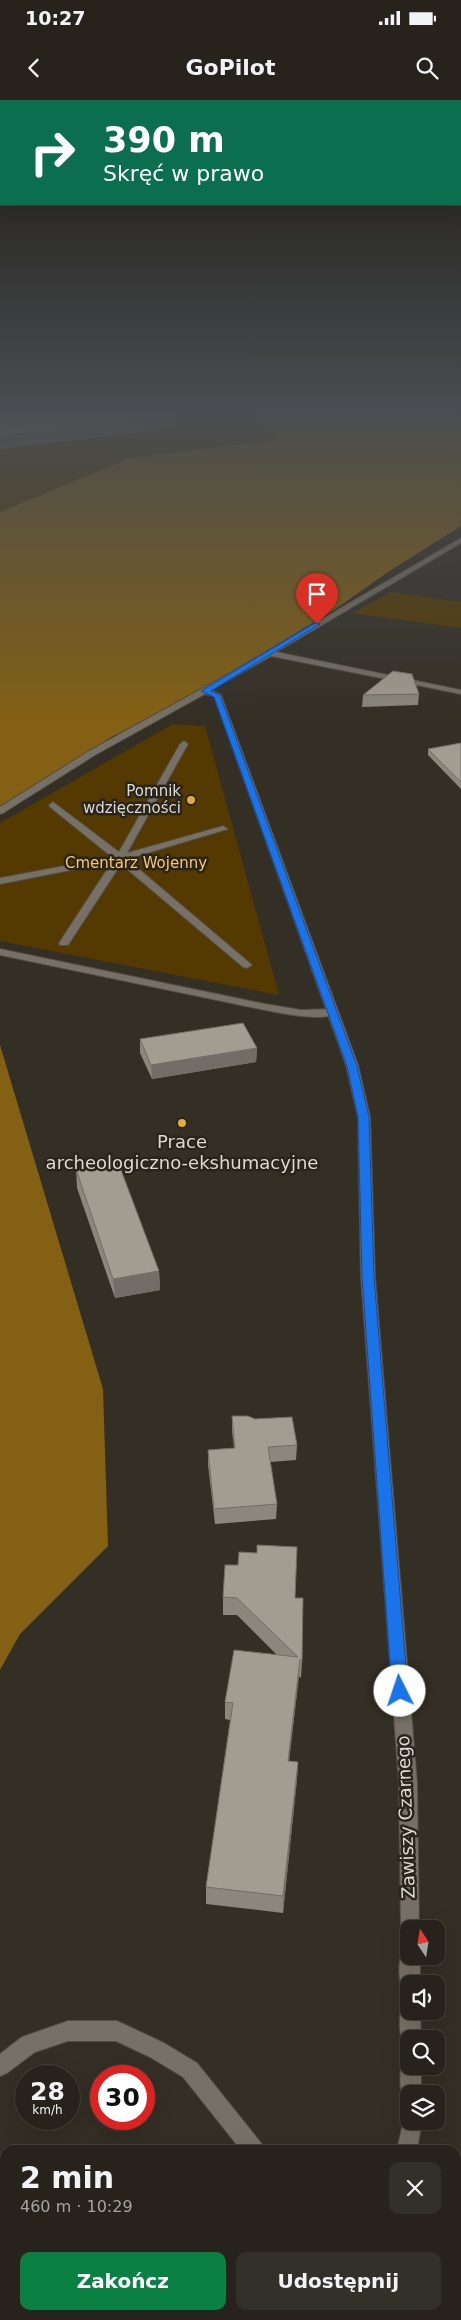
<!DOCTYPE html>
<html lang="pl">
<head>
<meta charset="utf-8">
<style>
	body { margin:0; font-family:"DejaVu Sans",sans-serif; background:#332f29; color:#f1f3f6; height:100vh; display:flex; flex-direction:column; font-size:19px; white-space:nowrap }
	* { box-sizing:border-box; margin:0 }
	p { font-size:16px; color:#a4a4a3 }
	.icon { flex:none; width:28px; height:28px; fill:none; stroke:currentColor; stroke-width:2; stroke-linecap:round; stroke-linejoin:round }
	.map { position:relative; flex:1; overflow:hidden }
	.panel { position:absolute; left:0px; top:2045px; width:461px; height:175px; display:flex; flex-direction:column; background:#27231c; border-radius:15px 15px 0 0; box-shadow:0 5px 20px #0002,0 0 0 1px #43403b }
	.panel>* { flex:none }
	.hud { position:absolute; left:0px; top:0px; width:461px; height:105px; box-shadow:0 5px 20px #0002,0 0 0 1px #43403b; background:#0b6e4f; color:#fff; overflow:hidden }
	.needle { width:32px; rotate:348deg }
	.buttons { position:absolute; left:400px; top:1820px; display:grid; gap:10px }
	.buttons a { display:grid; place-items:center; width:45px; height:45px; border-radius:10px; background:#27231c; box-shadow:0 5px 20px #0002,0 0 0 1px #43403b; font-size:25px }
	.speed { position:absolute; left:15px; top:1965px; display:flex; gap:10px; font-size:25px; font-weight:700; text-align:center }
	.speed>* { display:grid; place-content:center; width:65px; height:65px; border-radius:50%; background:#27231c; box-shadow:0 5px 20px #0002,0 0 0 1px #43403b; line-height:1 }
	.speed small { font-size:12px; font-weight:400 }
	.speed .limit { border:8px solid #d22; background:#fff; color:#111 }
	.pin { position:absolute; display:grid; place-items:center; width:42px; height:42px; color:#fff; margin:-51px -21px; border-radius:50% 50% 50% 0; rotate:-45deg; box-shadow:0 0 5px #0007 }
	.pin .icon { rotate:45deg }
	.me { position:absolute; width:55px; margin:-28px; rotate:356deg; stroke-linejoin:round; filter:drop-shadow(0 0 4px #0008) }
	.turn { display:flex; align-items:center; gap:18px; height:105px; padding:0 20px; font-size:22px }
	.turn .icon { width:65px; height:65px; stroke-width:2.5 }
	.turn b { display:block; font-size:35px; line-height:42px }
	.round { display:grid; place-items:center; flex:none; width:52px; height:52px; border-radius:10px; background:#332f29 }
	.head { display:flex; align-items:center; justify-content:space-between; height:85px; padding:0 20px }
	h1 { font-size:30px; font-weight:700; line-height:38px }
	.action { display:flex; gap:10px; margin-top:auto; padding:10px 20px }
	.action a { flex:1; height:58px; border-radius:10px; background:#0b8043; color:#fff; font-size:20px; font-weight:700; line-height:58px; text-align:center }
	.action a+a { background:#332f29; color:#f1f3f6 }
	.status { display:flex; justify-content:space-between; align-items:center; height:35px; padding:0 25px; background:#27231c; direction:ltr }
	.status svg { height:14px; fill:currentColor }
	header { display:flex; justify-content:space-between; align-items:center; height:65px; padding:0 20px; background:#27231c; font-size:22px; font-weight:700 }
	.map>svg:first-child { display:block }
	.green { fill:#543a00 }
	.forest { fill:#836014 }
	.lines { fill:none; stroke-linecap:round; stroke-linejoin:round }
	.service-casing { stroke:#524d45; stroke-width:2 }
	.minor-casing { stroke:#524d45; stroke-width:2 }
	.service { fill:#767066; fill-rule:evenodd }
	.minor { fill:#767066; fill-rule:evenodd }
	.wall { fill:#8c867d }
	.shaded-wall { fill:#726d66 }
	.building { fill:#a39c91; stroke:#726d66 }
	.route { fill:#1a73e8; stroke:#114b97 }
	.poi-dot { fill:#e6ac36; stroke:#2a251c; stroke-width:2 }
	.labels { text-anchor:middle; stroke-width:5; stroke-linejoin:round; paint-order:stroke }
	.far-poi-label { font-size:15px; fill:#ddd9d3; stroke:#2a251c; text-anchor:end }
	.far-park-label { font-size:15px; fill:#f9c76d; stroke:#2a251c }
	.poi-label { font-size:18px; fill:#ddd9d3; stroke:#2a251c }
	.street-label { font-size:18px; fill:#ddd9d3; stroke:#2a251c }
</style>
</head>
<body>
<div class="status"><b>10:27</b><svg viewBox="0 0 49 12"><path d="M0 12V9h3v3zM5 12V6h3v6zM10 12V3h3v9zM15 12V0h3v12zM26 1h20v11H26zM47 4h2v5h-2z"/></svg></div>
<header><svg class="icon" aria-label="back" viewBox="0 0 24 24"><path d="M15 5l-7 7 7 7"/></svg>GoPilot<svg class="icon" aria-label="search" viewBox="0 0 24 24"><circle cx="10" cy="10" r="6"/><path d="M15 15l6 6"/></svg></header>
<div class="map">
<svg width="461" height="2220" viewBox="0 0 461 2220">
	<rect width="100%" height="100%" fill="#342f25"/>
	<path class="green" d="M 0,311 L 245,311 L 277,336 L 271,341 L 39,396 L 0,412 Z
		M 391,492 L 461,502 L 461,528 L 352,513 Z
		M 173,624 L 205,626 L 279,895 L 0,841 L 0,723 Z"/>
	<path class="forest" d="M 245,311 L 461,311 L 461,426 L 388,472 L 334,510 L 170,609 L 113,636 L 0,707 L 0,412 L 130,358 L 271,341 L 277,336 Z
		M 0,945 L 103,1289 L 108,1446 L 20,1534 L 0,1570 Z"/>
	<g class="lines">
		<g class="service-casing">
			<path id="service" d="M 184,641 L 188,644 L 127,753 L 223,726 L 228,729 L 127,759 L 252,865 L 247,868 L 243,867 L 121,764 L 68,845 L 60,845 L 59,843 L 112,762 L 0,784 L 0,778 L 112,757 L 50,707 L 49,705 L 53,702 L 119,752 L 180,644 Z
				M 0,849 L 265,904 L 301,910 L 332,909 L 337,912 C 326,923 281,913 265,910 L 0,855 Z"/>
		</g>
		<g class="minor-casing">
			<path id="minor" d="M 461,438 L 461,443 L 276,552 L 461,590 L 461,594 L 271,556 L 211,590 L 221,595 L 358,965 L 370,1017 L 375,1177 L 417,1683 L 419,1829 L 409,1829 L 409,1838 L 403,1835 L 401,1829 L 399,1683 L 361,1177 L 358,1017 L 346,965 L 214,596 L 205,594 L 95,655 L 3,713 L 0,714 L 0,707 L 89,651 L 216,581 Z
				M 409,1847 L 409,1856 L 420,1856 L 420,1884 L 409,1884 L 409,1893 L 403,1891 C 398,1879 398,1861 403,1849 Z
				M 409,1902 L 409,1911 L 420,1911 L 421,1939 L 409,1939 L 409,1948 L 404,1946 C 399,1934 398,1916 403,1904 Z
				M 68,1921 L 117,1921 L 164,1943 L 197,1963 L 261,2043 L 264,2050 L 241,2050 L 183,1977 L 150,1957 L 116,1941 L 68,1941 L 35,1952 L 7,1973 L 0,1976 L 0,1954 L 22,1937 Z
				M 409,1957 L 409,1966 L 421,1966 L 421,1994 L 409,1994 L 409,2003 L 404,2001 C 399,1989 399,1971 404,1959 Z
				M 409,2012 L 409,2021 L 422,2021 L 417,2050 L 397,2050 L 405,2014 Z
				M 362,2215 L 384,2215 L 383,2220 L 361,2220 Z"/>
		</g>
		<use href="#service" class="service"/>
		<use href="#minor" class="minor"/>
	</g>
	<path class="wall" d="M 419,594 L 418,605 L 362,607 L 363,595 Z
		M 461,643 L 461,689 L 428,655 L 428,649 Z
		M 140,939 L 257,948 L 256,962 L 152,979 L 140,953 Z
		M 76,1069 L 159,1171 L 160,1190 L 115,1198 L 77,1088 Z
		M 232,1316 L 297,1345 L 296,1360 L 270,1362 L 277,1404 L 276,1419 L 215,1424 L 208,1365 L 208,1350 L 234,1348 L 232,1331 Z
		M 223,1497 L 295,1498 L 302,1561 L 301,1578 L 299,1576 L 289,1661 L 298,1662 L 297,1679 L 283,1813 L 206,1804 L 206,1787 L 230,1620 L 225,1619 L 225,1602 L 277,1555 L 237,1515 L 223,1515 Z
		M 5,2129 L 5,2213 L 0,2212 L 0,2148 Z
		M 13,2215 L 75,2215 L 74,2220 L 34,2220 Z"/>
	<path class="shaded-wall" d="M 176,315 L 176,328 L 0,349 L 0,336 Z
		M 257,948 L 256,962 L 152,979 L 151,965 Z
		M 159,1171 L 160,1190 L 115,1198 L 113,1179 Z
		M 300,1559 L 299,1576 L 287,1678 L 288,1661 Z
		M 298,1662 L 297,1679 L 283,1813 L 283,1796 Z
		M 70,2215 L 75,2215 L 74,2220 L 70,2220 Z"/>
	<path class="building" d="M 0,311 L 167,311 L 176,315 L 0,336 Z
		M 393,571 L 412,574 L 419,594 L 363,595 Z
		M 461,643 L 461,682 L 428,649 Z
		M 243,923 L 257,948 L 151,965 L 140,939 Z
		M 118,1062 L 159,1171 L 113,1179 L 76,1069 Z
		M 232,1316 L 248,1316 L 255,1319 L 292,1317 L 297,1345 L 268,1347 L 277,1404 L 214,1409 L 208,1350 L 235,1348 Z
		M 257,1445 L 297,1447 L 295,1498 L 303,1498 L 302,1561 L 300,1559 L 288,1661 L 298,1662 L 283,1796 L 206,1787 L 233,1603 L 225,1602 L 234,1550 L 298,1557 L 237,1498 L 223,1497 L 225,1465 L 238,1465 L 239,1452 L 257,1453 Z
		M 5,2129 L 5,2202 L 0,2201 L 0,2148 Z
		M 61,2215 L 70,2215 L 70,2217 Z"/>
	<linearGradient id="sky" x2="0" y2="1"><stop stop-color="#1d1a14"/><stop offset="0.5" stop-color="#4a4d51"/><stop offset="1" stop-color="#4a4d51" stop-opacity="0"/></linearGradient>
	<rect width="461" height="622" fill="url(#sky)"/>
	<path class="route" d="M 315,523 L 320,524 L 211,591 L 220,595 L 357,966 L 369,1017 L 374,1177 L 408,1591 L 405,1595 L 400,1597 L 395,1595 L 392,1591 L 362,1177 L 358,1017 L 347,966 L 214,597 L 201,591 Z"/>
	<g class="poi-dot">
		<circle cx="191" cy="700" r="5"/>
		<circle cx="182" cy="1023" r="5"/>
	</g>
	<g class="labels">
		<g class="far-poi-label">
			<text x="181" y="696">Pomnik<tspan x="181" dy="17">wdzięczności</tspan></text>
		</g>
		<g class="far-park-label">
			<text x="136" y="768">Cmentarz Wojenny</text>
		</g>
		<g class="poi-label">
			<text x="182" y="1048">Prace<tspan x="182" dy="21">archeologiczno-ekshumacyjne</tspan></text>
		</g>
		<g class="street-label">
			<text transform="translate(406 1717) rotate(-92)" y="6">Zawiszy Czarnego</text>
		</g>
	</g>
</svg>
<div class="buttons">
<a><svg class="needle" viewBox="-14 -14 28 28"><path d="M0-13l5 13h-10z" fill="#e53935"/><path d="M0 13l5-13h-10z" fill="#a4a4a3"/></svg></a>
<a><svg class="icon" aria-label="sound" viewBox="0 0 24 24"><path d="M4 9h4l5-4v14l-5-4H4zM17 9q2 3 0 6"/></svg></a>
<a><svg class="icon" aria-label="search" viewBox="0 0 24 24"><circle cx="10" cy="10" r="6"/><path d="M15 15l6 6"/></svg></a>
<a><svg class="icon" aria-label="layers" viewBox="0 0 24 24"><path d="M12 4l9 5-9 5-9-5zM3 14l9 5 9-5"/></svg></a>
</div>
<div class="speed"><div>28<small>km/h</small></div><div class="limit">30</div></div>
<div class="pin" style="left:317px;top:524px;background:#d93025"><svg class="icon" aria-label="arrive" viewBox="0 0 24 24"><path d="M6 21V4h12l-3 4 3 4H6"/></svg></div>
<svg class="me" style="left:400px;top:1591px" viewBox="-20 -20 40 40"><circle r="19" fill="#fff"/><path d="M0-13L10 11 0 6-10 11z" fill="#1a73e8"/></svg>
<div class="hud">
<div class="turn"><svg class="icon" aria-label="right" viewBox="0 0 24 24"><path d="M7 20v-9h11M14 6l5 5-5 5"/></svg><div><b>390 m</b>Skręć w prawo</div></div>
</div>
<section class="panel">
<div class="head"><div><h1>2 min</h1><p>460 m · 10:29</p></div><a class="round"><svg class="icon" aria-label="close" viewBox="0 0 24 24"><path d="M6 6l12 12M18 6L6 18"/></svg></a></div>
<div class="action"><a>Zakończ</a><a>Udostępnij</a></div>
</section>
</div>
</body>
</html>
